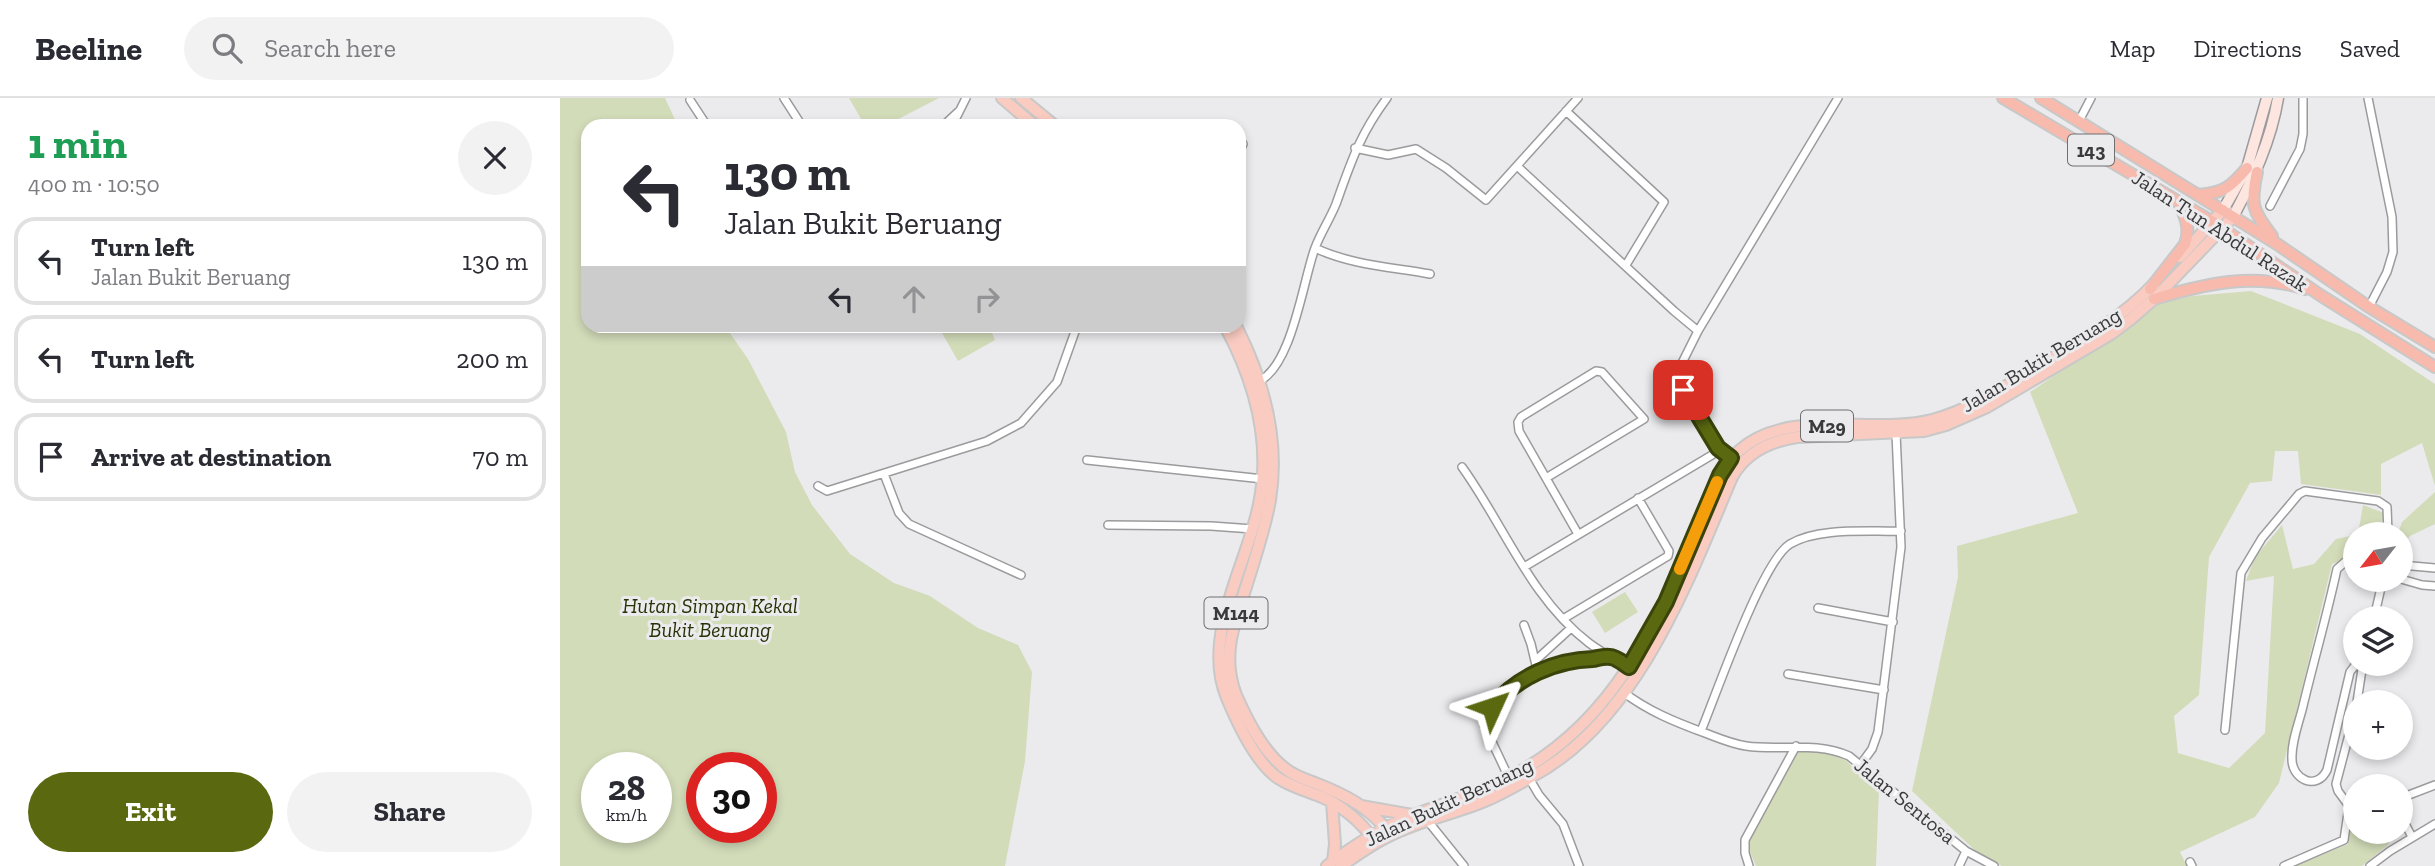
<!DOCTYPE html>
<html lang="en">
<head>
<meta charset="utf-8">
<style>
	body { margin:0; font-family:"Zilla Slab",serif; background:#f2f2f3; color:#2b2b33; height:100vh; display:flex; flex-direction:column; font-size:26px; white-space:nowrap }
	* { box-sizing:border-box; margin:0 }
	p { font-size:23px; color:#7c7c81 }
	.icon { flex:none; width:38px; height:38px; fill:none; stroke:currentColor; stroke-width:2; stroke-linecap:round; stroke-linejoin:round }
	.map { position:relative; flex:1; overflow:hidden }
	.panel { display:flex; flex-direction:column; background:#fff; width:560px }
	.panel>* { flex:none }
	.hud { position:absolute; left:21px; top:21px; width:665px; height:214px; border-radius:21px; box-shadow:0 4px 10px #0003; background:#fff; color:#2b2b33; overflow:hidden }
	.needle { width:46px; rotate:239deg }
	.controls { position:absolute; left:1783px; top:424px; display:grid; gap:14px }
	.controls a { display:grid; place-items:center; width:70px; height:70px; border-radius:50%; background:#fff; box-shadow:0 4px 10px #0003; font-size:35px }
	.speed { position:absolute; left:21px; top:654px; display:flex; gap:14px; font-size:35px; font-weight:700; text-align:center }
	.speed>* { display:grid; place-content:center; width:91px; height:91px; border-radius:50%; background:#fff; box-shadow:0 4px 10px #0003; line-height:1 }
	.speed small { font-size:18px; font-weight:400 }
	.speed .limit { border:10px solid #d22; background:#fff; color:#111 }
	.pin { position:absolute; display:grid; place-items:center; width:60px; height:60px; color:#fff; margin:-30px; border-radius:14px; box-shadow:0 4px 10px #0006 }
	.me { position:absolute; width:77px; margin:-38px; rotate:48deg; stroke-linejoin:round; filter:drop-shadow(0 0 5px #0008) }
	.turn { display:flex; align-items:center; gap:24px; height:147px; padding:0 28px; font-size:32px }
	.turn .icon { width:91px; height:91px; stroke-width:2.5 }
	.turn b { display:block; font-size:49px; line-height:60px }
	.lanes { display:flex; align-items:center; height:66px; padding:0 28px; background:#0003; justify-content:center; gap:35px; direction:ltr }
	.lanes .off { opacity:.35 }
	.round { display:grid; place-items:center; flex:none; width:74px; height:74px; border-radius:37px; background:#f2f2f3 }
	.overview { display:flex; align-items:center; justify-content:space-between; height:119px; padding:0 28px }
	h1 { font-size:42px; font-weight:800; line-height:52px; color:#1e9e55 }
	.primary-button { display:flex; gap:14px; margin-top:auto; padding:14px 28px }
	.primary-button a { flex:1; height:80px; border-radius:42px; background:#5a6810; color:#fff; font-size:28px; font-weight:800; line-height:80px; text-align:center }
	.primary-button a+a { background:#f2f2f3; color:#2b2b33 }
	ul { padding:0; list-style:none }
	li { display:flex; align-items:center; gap:21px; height:88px; margin:0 14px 10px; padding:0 14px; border:4px solid #e1e1e2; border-radius:21px }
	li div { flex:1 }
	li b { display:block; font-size:26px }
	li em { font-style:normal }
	header { display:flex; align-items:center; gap:42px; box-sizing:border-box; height:98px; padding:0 35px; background:#fff; border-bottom:2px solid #e1e1e2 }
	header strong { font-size:33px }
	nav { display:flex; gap:38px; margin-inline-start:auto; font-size:24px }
	.search { width:490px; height:63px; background:#f2f2f3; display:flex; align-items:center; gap:18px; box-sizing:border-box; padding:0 24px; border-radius:38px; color:#7c7c81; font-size:26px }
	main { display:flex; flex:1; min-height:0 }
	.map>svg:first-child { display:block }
	.green { fill:#d2dcb9; fill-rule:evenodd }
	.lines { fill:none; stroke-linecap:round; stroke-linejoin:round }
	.minor-casing { stroke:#9b9b9d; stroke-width:10 }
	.secondary-casing { stroke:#9b9b9d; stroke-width:13 }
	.primary-casing { stroke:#c8c8c8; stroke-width:14 }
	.trunk-casing { stroke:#c8c8c8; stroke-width:14 }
	.minor { stroke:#fff; stroke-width:7 }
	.secondary { stroke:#fde5e0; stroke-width:10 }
	.primary { stroke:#facbc1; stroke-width:10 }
	.trunk { stroke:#f8baac; stroke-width:10 }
	.route-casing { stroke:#3a440a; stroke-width:18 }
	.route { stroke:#5a6810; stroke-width:12 }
	.slow { stroke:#f59e0b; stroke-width:12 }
	.labels { text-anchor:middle; stroke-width:6; stroke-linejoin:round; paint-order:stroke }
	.shield { fill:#ebebee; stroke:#6f6f71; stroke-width:2 }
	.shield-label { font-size:19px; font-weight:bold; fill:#3a3a3b }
	.street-label { font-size:21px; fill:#3a3a3b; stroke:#ebebee }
	.park-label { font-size:21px; font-style:italic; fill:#283204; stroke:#ebebee }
</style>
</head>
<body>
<header>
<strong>Beeline</strong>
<div class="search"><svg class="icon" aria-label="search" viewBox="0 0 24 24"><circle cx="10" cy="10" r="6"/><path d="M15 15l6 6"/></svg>Search here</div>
<nav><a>Map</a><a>Directions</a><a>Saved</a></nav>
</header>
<main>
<section class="panel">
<div class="overview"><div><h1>1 min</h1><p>400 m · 10:50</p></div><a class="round"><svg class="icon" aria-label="close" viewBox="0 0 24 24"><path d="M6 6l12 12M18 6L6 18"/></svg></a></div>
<ul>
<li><svg class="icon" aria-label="left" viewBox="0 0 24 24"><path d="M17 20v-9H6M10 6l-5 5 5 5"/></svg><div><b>Turn left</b><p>Jalan Bukit Beruang</p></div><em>130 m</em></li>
<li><svg class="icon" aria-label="left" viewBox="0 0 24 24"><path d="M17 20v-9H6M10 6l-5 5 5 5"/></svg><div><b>Turn left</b></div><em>200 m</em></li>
<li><svg class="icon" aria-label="arrive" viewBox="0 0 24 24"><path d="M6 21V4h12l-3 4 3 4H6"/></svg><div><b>Arrive at destination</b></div><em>70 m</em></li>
</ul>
<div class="primary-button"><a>Exit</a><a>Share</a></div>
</section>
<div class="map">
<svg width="1875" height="768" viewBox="0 0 1875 768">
	<rect width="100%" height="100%" fill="#ebebee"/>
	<path class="green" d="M 0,0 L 105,0 L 118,28 L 28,28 L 28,228 L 165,228 L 188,261 L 226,334 L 235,374 L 252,407 L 290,456 L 334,485 L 370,498 L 418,530 L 458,547 L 472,574 L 465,663 L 445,768 L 0,768 ZM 96,670 L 96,730 L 37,730 L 37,670 ZM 201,670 L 201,730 L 142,730 L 142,670 Z
		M 289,0 L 379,0 L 325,28 L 305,28 Z
		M 1691,193 L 1800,236 L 1875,286 L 1875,388 L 1862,345 L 1821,366 L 1821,397 L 1741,386 L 1738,353 L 1715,353 L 1712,383 L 1690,385 L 1649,459 L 1639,597 L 1614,618 L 1618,655 L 1669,670 L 1705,635 L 1714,478 L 1686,483 L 1695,459 L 1722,427 L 1733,471 L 1754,466 L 1776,441 L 1795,437 L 1795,459 L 1772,466 L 1719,685 L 1695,719 L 1620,754 L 1627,768 L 1442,768 L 1421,758 L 1352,693 L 1398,479 L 1397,448 L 1518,415 L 1470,294 L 1601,205 L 1632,198 Z
		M 378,228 L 429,228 L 435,242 L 398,263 Z
		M 1875,394 L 1875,426 L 1850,438 L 1841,450 L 1841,436 L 1838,436 L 1842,424 Z
		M 1803,407 L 1824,415 L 1819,436 L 1798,436 Z
		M 1065,494 L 1078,514 L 1045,535 L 1032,514 Z
		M 1265,652 L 1285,662 L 1319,692 L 1316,768 L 1196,768 L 1190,754 L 1188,745 L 1237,653 Z
		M 1794,715 L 1796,733 L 1834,733 L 1828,747 L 1802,768 L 1736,768 L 1788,746 Z"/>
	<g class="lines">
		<g class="minor-casing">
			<path id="minor" d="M 224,0 L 242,28
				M 1808,0 L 1832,119 L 1833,154 L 1827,174 L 1809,209
				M 130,2 L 147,28
				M 1006,13 L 1104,104 L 1066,167
				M 1519,23 L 1531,0
				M 383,28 L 398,14
				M 392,28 L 406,0
				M 795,50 L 828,57 L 856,51 L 886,70 L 926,102 L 1018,0
				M 679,54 L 683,46
				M 957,68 L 1114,213 L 1138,233
				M 1710,108 L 1740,51 L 1743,36 L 1743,0
				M 755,150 C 791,167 831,169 870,176
				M 697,284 C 732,271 743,182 755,150 C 761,134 770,121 776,106 C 791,64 800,36 827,0
				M 1171,360 L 1158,350 L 1123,292 L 1119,280 L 1121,267 L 1138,233 L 1278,0
				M 527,362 L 703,381
				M 902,369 C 944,427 970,500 1029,545 C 1042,555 1057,562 1071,570
				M 324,376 L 339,415 L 349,426 L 461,477
				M 986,380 L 1084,321 L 1042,274 L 1036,273 L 961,319 L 958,324 L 959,333 L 1018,436
				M 258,388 L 267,393 L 427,343 L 461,325 L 497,284 L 517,228
				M 548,427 L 651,428 L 693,431
				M 1796,464 L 1785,464 L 1777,471 C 1767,517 1754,562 1743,608 C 1739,625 1731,644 1732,661 C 1732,682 1757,693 1767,672 L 1790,574 L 1797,565
				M 1841,467 L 1875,470
				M 964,469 L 1152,357
				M 1841,481 L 1862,487 L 1875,488
				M 1258,510 L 1333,524
				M 1814,520 L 1823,481
				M 1003,521 L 1108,458 L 1109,453 L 1078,400
				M 964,527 L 971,546 L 975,563
				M 978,574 L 975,563 L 1011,530
				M 1228,576 L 1324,592
				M 1063,594 C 1088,613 1115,624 1145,635 C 1158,640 1172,646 1186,648 C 1221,653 1255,643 1289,658 L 1406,753 L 1434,768
				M 1797,604 L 1803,565
				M 1796,610 L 1776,686 L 1778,693 L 1789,708 L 1796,708
				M 1665,632 L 1681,475 L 1702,440 L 1739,396 L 1745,393 L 1818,403 L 1827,409 L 1828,436
				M 1141,633 C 1156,597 1202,463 1230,446 C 1258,429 1308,434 1341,433
				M 1301,666 L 1312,651 L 1318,634 L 1341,449 L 1336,335
				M 949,680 L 924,627 C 927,596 984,567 1012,561 C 1024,559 1037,561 1050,559
				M 969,680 L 979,697 L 1003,726 L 1019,768
				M 1841,700 L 1875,687
				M 1841,718 L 1852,739
				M 867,722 L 904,768
				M 1630,764 L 1632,768
				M 1189,768 L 1185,755 L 1185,742 L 1236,648
				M 1399,768 L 1406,753
				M 1724,768 L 1784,742 L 1789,708
				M 1810,768 L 1830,753 L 1875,726"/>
		</g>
		<g class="secondary-casing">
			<path id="secondary" d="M 1663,112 L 1687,70 L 1707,0
				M 1673,119 C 1693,81 1711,43 1718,0"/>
		</g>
		<g class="primary-casing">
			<path id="primary" d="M 442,0 L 475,28
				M 461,0 L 495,28
				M 1620,159 L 1663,112
				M 665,228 C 694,282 712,344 699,406 C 687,468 641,538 667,600 C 677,624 696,665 718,680 C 732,689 747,693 762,699 C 781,707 803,725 814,743
				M 676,228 C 703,281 720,341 710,402 C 705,431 695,460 686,489 C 674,525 661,559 676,597 C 688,624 705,658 730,674 C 738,679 746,682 755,685 C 781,695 813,710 828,735
				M 772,704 L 775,746 L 773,763
				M 801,708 L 852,717
				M 767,768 C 793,748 823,729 854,717 C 886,705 918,695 948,680 C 1070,619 1109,493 1160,377 C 1166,368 1171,359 1180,352 C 1229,309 1313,337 1372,322 C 1410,312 1443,290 1477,269 C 1518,245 1561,221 1594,186
				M 781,768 C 797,757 813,745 831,737 C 861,722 894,716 925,703 C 942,696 957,687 973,678 C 1078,621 1128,483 1172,379 C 1186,354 1210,343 1237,339 L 1364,333 L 1386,327 L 1427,309 L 1551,236 L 1571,221 L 1594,201 L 1673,119"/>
		</g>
		<g class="trunk-casing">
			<path id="trunk" d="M 1443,0 L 1653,124 L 1760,197 L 1875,269
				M 1481,0 L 1717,146 L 1809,209 L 1875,249
				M 1697,74 C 1690,106 1692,112 1712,138
				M 1638,97 C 1664,95 1671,89 1687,70
				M 1590,191 L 1625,146 C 1631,130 1625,118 1618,103
				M 1594,201 C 1644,186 1694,174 1745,191"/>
		</g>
		<use href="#minor" class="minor"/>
		<use href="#secondary" class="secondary"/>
		<use href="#primary" class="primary"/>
		<use href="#trunk" class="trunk"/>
	</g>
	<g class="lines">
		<g class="route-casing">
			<path id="route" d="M 932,609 C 957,579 995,562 1033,561 C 1038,560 1045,558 1050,559 C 1056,559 1064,566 1069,569 L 1106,504 L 1160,377 L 1171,360 L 1158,350 L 1123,292"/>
		</g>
		<use href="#route" class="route"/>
		<path class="slow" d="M 1120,471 L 1157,384"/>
	</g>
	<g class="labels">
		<g class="shield">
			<rect x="1508" y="36.5" width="46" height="31" rx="5"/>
			<rect x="1241" y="312.5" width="52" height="31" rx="5"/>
			<rect x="644.5" y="499.5" width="63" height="31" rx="5"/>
		</g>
		<g class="shield-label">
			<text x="1531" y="59">143</text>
			<text x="1267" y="335">M29</text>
			<text x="676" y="522">M144</text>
		</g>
		<g class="street-label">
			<text transform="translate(1660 133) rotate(33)" y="7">Jalan Tun Abdul Razak</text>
			<text transform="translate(1481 262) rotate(-31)" y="7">Jalan Bukit Beruang</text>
			<text transform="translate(1345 703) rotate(39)" y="7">Jalan Sentosa</text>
			<text transform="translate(889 704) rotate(-25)" y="7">Jalan Bukit Beruang</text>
		</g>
		<g class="park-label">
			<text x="150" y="515">Hutan Simpan Kekal<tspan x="150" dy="24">Bukit Beruang</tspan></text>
		</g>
	</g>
</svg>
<div class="controls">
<a><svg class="needle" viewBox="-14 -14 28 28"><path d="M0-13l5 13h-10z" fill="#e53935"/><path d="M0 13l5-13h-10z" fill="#7c7c81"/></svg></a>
<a><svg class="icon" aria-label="layers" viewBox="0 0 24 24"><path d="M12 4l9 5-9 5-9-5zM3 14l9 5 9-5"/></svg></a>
<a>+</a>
<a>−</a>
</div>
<div class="speed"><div>28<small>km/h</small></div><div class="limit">30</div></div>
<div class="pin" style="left:1123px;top:292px;background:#d93025"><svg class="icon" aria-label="arrive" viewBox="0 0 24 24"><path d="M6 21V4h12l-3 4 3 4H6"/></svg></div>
<svg class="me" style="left:932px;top:609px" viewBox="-20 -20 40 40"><path d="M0-17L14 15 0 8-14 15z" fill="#5a6810" stroke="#fff" stroke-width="4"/></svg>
<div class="hud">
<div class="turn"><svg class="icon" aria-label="left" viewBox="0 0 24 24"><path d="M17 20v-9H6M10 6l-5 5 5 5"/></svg><div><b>130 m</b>Jalan Bukit Beruang</div></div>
<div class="lanes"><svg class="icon" aria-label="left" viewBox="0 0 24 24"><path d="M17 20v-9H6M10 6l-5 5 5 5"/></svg><svg class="icon off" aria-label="ahead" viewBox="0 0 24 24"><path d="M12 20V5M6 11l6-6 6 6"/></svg><svg class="icon off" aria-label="right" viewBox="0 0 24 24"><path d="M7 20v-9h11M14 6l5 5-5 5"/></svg></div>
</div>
</div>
</main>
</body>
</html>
